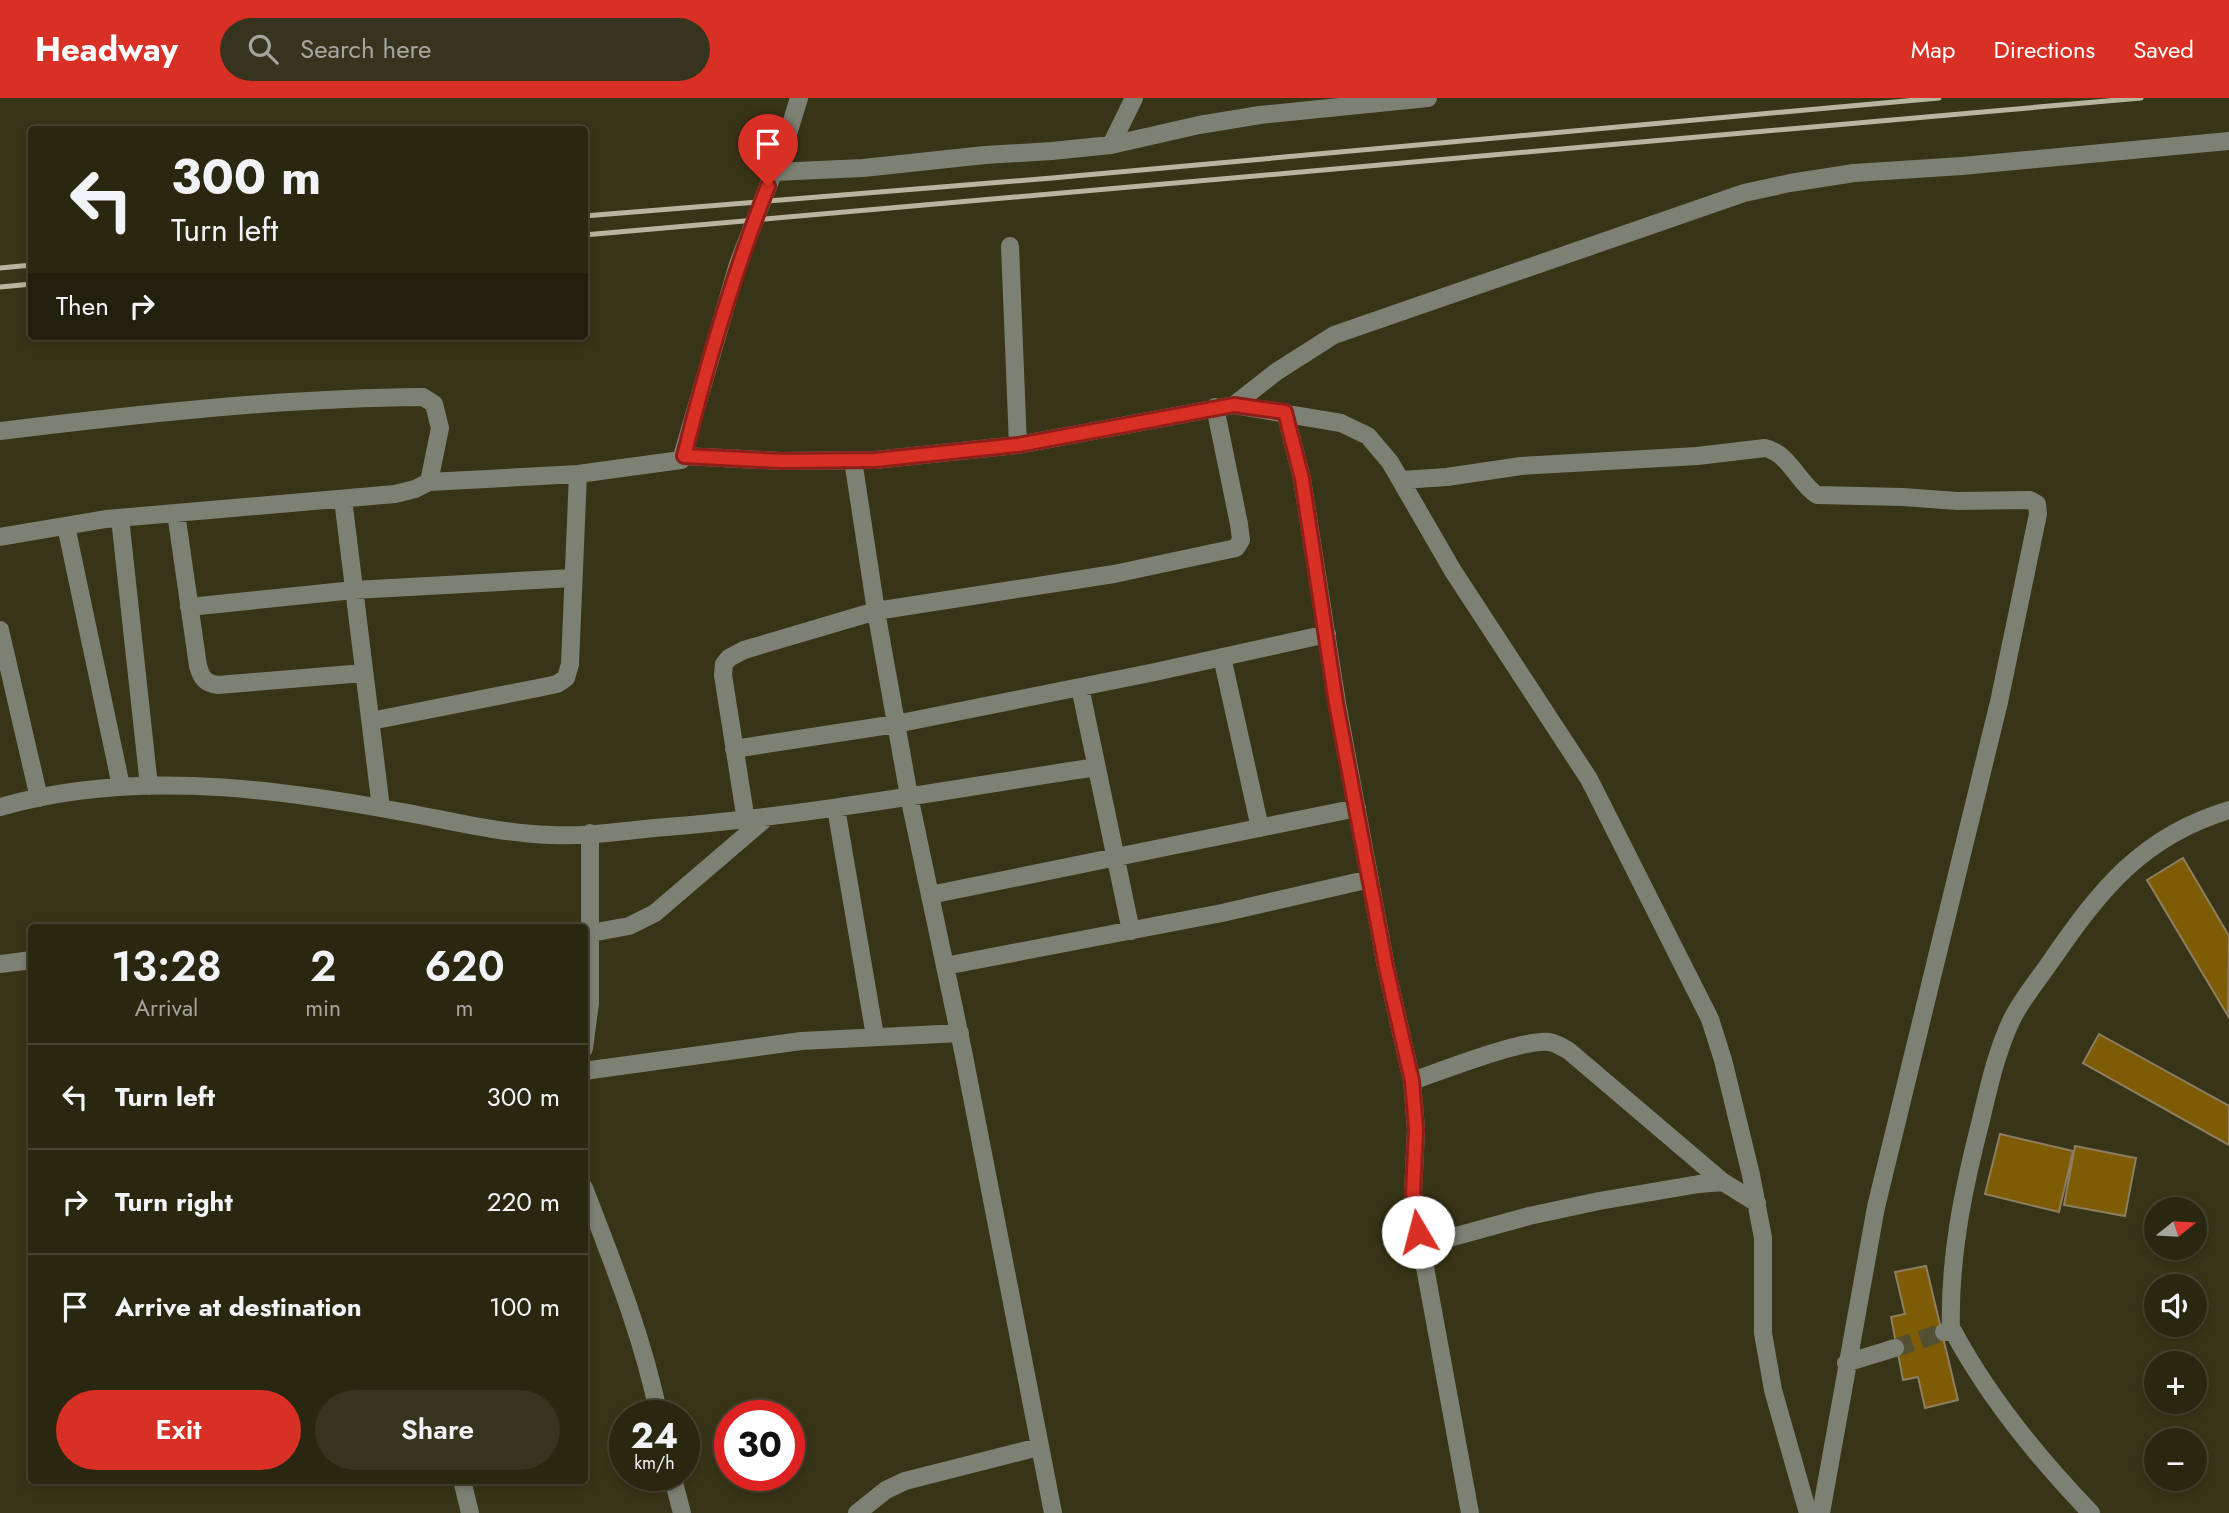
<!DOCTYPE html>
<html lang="en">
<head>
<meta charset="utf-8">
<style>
	body { margin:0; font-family:Jost,sans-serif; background:#36331f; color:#f1f3f6; height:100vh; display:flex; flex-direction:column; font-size:26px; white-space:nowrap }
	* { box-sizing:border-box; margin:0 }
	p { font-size:23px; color:#a5a59f }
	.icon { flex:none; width:38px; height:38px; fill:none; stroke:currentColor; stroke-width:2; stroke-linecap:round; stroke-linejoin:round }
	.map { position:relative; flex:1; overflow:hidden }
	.drawer { position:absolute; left:28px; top:826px; width:560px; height:560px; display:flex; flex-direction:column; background:#2a2711; border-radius:7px; box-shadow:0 4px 10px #0003,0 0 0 2px #464431 }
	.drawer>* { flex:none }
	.hud { position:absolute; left:28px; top:28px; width:560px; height:214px; border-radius:7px; box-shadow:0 4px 10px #0003,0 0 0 2px #464431; background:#2a2711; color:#f1f3f6; overflow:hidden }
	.needle { width:46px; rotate:72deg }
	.fabs { position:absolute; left:2144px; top:1099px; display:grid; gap:14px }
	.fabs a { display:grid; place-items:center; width:63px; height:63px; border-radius:50%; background:#2a2711; box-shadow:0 4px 10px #0003,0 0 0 2px #464431; font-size:35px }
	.speed { position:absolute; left:609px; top:1302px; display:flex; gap:14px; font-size:35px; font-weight:700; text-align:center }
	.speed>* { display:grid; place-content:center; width:91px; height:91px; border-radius:50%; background:#2a2711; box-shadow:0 4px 10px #0003,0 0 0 2px #464431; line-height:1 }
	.speed small { font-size:18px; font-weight:400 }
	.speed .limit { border:10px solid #d22; background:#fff; color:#111 }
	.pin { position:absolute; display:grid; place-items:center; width:60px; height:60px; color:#fff; margin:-72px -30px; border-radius:50% 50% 50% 0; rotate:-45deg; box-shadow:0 0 7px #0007 }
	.pin .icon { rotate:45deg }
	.me { position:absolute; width:77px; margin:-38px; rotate:352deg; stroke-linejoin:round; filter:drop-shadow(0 0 5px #0008) }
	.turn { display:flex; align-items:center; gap:24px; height:147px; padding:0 28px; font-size:32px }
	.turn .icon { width:91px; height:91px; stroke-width:2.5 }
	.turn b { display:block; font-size:49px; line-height:60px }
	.then { display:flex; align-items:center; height:66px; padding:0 28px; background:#0003; gap:14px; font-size:26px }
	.eta { display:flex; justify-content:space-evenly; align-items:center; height:119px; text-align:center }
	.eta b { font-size:42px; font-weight:600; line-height:49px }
	.button { display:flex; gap:14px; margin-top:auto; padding:14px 28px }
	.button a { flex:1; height:80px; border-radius:42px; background:#d93025; color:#fff; font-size:28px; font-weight:600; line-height:80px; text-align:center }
	.button a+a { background:#36331f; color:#f1f3f6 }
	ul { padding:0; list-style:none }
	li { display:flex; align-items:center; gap:21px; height:105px; padding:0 28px; border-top:2px solid #464431 }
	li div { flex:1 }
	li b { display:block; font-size:26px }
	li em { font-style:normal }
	header { display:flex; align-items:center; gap:42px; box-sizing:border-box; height:98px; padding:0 35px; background:#d93025; color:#fff }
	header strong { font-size:33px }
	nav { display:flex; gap:38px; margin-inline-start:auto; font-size:24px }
	.search { width:490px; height:63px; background:#36331f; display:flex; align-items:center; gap:18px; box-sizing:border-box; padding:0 24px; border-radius:38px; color:#a5a59f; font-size:26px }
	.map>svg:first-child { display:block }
	.building { fill:#7e5c05; stroke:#8d7e61; stroke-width:2 }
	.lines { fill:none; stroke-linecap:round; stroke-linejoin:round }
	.minor-tunnel { stroke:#524f33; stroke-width:18; stroke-dasharray:18 9; stroke-linecap:butt }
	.minor { stroke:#7d8173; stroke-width:18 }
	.rail { stroke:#b7b5a0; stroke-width:5 }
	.route-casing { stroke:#8d1f18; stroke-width:18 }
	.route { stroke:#d93025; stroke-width:12 }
</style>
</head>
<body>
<header>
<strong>Headway</strong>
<div class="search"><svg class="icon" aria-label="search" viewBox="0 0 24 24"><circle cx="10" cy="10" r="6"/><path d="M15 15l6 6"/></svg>Search here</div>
<nav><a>Map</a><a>Directions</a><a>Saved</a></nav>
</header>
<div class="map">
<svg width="2229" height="1415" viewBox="0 0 2229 1415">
	<rect width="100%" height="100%" fill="#383417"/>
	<path class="building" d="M 2183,760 L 2229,838 L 2228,918 L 2147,782 Z
		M 2099,936 L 2229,1008 L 2229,1047 L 2083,965 Z
		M 2000,1036 L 2073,1053 L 2059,1114 L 1985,1096 Z
		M 2075,1048 L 2136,1060 L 2125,1118 L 2064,1107 Z
		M 1926,1168 L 1958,1302 L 1925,1310 L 1918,1279 L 1903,1282 L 1891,1219 L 1905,1216 L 1895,1174 Z"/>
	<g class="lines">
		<path class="minor-tunnel" d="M 1895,1250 L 1944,1234"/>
		<path class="minor" d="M 1111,47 L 1134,0
			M 774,74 L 863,70 L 985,57 L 1052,53 L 1111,47 L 1199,27 L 1260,17 L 1428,0
			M 1010,148 L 1018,347
			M 1234,307 L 1276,274 L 1334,237 L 1744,95 L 1790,85 L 1854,75 L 1962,68 L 2229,43
			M 1285,314 L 1302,381 L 1337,605 L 1386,869 L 1412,983 L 1416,1031 L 1413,1095 L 1416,1120 L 1470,1415
			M 0,333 C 140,316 281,300 423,299 L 434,306 L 440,330 L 429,384
			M 684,358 L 781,363 L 875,362 L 1018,347 L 1234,307 L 1341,325 L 1368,338 L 1390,364 L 1453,473 L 1589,681 L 1710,921 L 1723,962 L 1751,1077 L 1763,1140 L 1763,1235 L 1773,1292 L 1808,1415
			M 853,362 L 876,513 L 909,698 L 963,953 L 1053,1415
			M 1402,382 L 1447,379 L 1521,368 L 1697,358 L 1765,350 C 1789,355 1798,385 1817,397 L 1903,399 L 1957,403 L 2030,402 L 2037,406 L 2038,416 L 1999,604 L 1876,1109 L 1821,1415
			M 343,401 L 381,710
			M 176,415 L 198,568 C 202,581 205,585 218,587 L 364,575
			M 120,420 L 149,688
			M 66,428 L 121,688
			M 0,439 L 106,421 L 395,396 L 415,391 L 429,384 L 578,376 L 681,362 L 738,166 L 787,39 L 799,0
			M 189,509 L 354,492 L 573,480
			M 0,532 L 39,700
			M 1222,559 L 1260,730
			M 1080,589 L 1131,833
			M 371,623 L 538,590 L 557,586 L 566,580 L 570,566 L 578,376
			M 734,651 L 896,626 L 1155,574 L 1327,536
			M 0,709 C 125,673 260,688 386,711 C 440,720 495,735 550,737 C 589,739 628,732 667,729 C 811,717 953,691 1096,669
			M 836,710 L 875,938
			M 746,723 L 723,577 L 724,566 L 729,560 L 744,552 L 876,513 L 1114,476 L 1236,450 L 1241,442 L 1239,426 L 1215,309
			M 930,797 L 1357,710
			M 591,835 L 629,828 L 655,815 L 766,720
			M 0,866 L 32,862
			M 945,868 L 1222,815 L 1370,781
			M 584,950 L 590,905 L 590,735
			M 584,973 L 801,943 L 960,935
			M 1412,983 C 1441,973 1522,941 1549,944 C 1556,945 1562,949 1569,953 L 1723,1084
			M 584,1090 C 613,1165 643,1239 659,1318
			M 1420,1148 L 1529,1118 L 1599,1103 L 1699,1086 L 1723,1084 L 1757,1105
			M 1951,1232 C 1949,1160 1963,1092 1981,1022 C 1989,988 1997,952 2012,921 C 2022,901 2038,882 2051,863 C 2100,792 2142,738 2229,712
			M 1944,1234 L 1953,1233 C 1989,1300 2038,1360 2091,1415
			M 1846,1265 L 1895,1250
			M 672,1377 L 682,1415
			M 462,1382 L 470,1415
			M 857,1415 L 886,1392 L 905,1383 L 1039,1349"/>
		<path class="rail" d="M 584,118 L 1052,80 L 1939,0
			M 584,137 L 2141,0
			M 0,170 L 32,167
			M 0,189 L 32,186"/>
	</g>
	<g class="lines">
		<g class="route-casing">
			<path id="route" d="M 768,88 C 733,176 707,266 684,358 L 781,363 L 875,362 L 1018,347 L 1234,307 L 1285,314 L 1302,381 L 1336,605 L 1386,869 L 1412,983 L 1416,1031 L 1413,1095 L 1418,1134"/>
		</g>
		<use href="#route" class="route"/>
	</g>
</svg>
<div class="fabs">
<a><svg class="needle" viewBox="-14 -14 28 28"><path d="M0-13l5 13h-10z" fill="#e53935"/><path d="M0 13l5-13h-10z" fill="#a5a59f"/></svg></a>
<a><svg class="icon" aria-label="sound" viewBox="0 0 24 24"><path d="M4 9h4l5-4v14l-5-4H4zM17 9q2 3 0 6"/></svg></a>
<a>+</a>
<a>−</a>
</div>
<div class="speed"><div>24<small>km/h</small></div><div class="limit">30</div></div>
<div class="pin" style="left:768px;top:88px;background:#d93025"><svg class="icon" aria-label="arrive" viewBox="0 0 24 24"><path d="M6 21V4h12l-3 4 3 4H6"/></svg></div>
<svg class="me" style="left:1418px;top:1134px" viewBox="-20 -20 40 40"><circle r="19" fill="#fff"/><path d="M0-13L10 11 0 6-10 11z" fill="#d93025"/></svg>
<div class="hud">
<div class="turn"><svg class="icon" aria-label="left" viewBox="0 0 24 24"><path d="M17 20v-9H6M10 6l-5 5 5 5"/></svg><div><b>300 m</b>Turn left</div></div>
<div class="then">Then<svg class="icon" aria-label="right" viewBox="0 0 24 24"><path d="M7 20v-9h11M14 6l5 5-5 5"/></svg></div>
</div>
<section class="drawer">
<div class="eta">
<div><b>13:28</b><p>Arrival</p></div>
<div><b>2</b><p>min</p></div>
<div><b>620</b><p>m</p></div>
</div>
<ul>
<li><svg class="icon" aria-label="left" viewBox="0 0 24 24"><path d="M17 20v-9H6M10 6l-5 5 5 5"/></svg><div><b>Turn left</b></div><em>300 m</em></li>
<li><svg class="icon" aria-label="right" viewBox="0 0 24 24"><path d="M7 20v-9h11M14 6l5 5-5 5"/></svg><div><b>Turn right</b></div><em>220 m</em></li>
<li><svg class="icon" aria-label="arrive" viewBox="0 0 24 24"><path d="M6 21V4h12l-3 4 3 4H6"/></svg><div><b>Arrive at destination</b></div><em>100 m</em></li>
</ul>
<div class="button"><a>Exit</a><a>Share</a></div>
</section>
</div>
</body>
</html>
